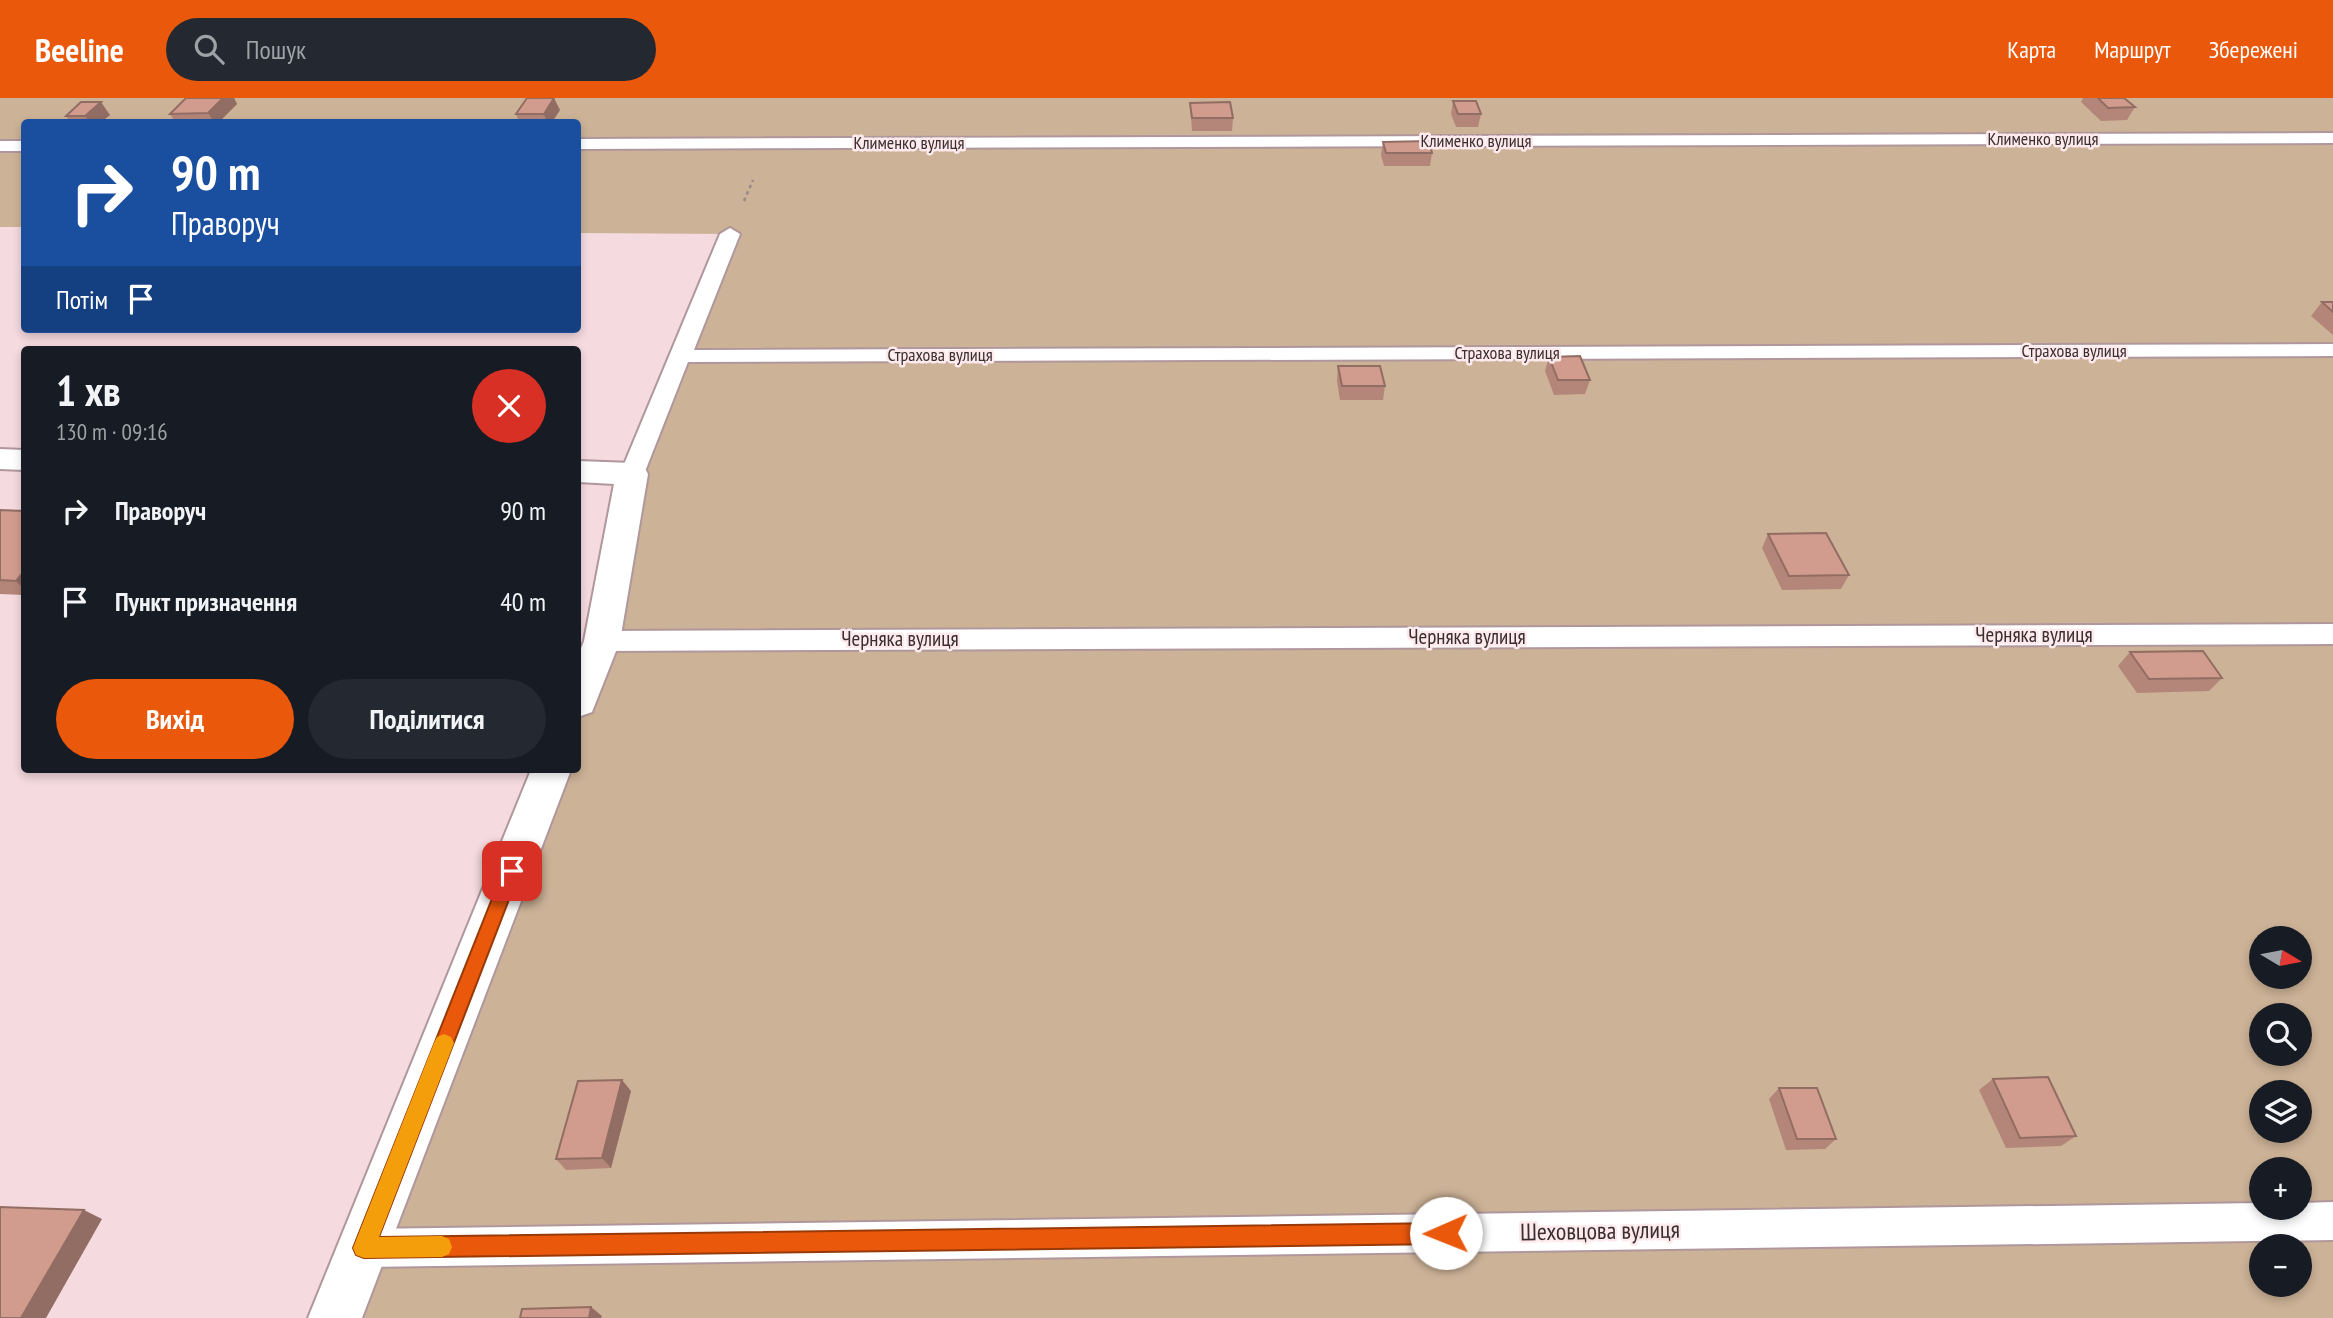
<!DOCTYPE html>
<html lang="uk">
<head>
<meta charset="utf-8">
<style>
	body { margin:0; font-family:"PT Sans Narrow",sans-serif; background:#242831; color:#f1f3f6; height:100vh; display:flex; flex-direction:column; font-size:26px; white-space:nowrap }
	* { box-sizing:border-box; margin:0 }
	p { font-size:23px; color:#9ea1a6 }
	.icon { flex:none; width:38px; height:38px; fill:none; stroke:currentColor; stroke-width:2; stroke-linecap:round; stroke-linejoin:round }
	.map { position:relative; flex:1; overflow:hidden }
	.side { position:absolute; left:21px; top:248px; width:560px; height:427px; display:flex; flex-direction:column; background:#171b24; border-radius:7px; box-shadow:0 4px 10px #0003 }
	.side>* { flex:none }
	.hud { position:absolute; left:21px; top:21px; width:560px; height:214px; border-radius:7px; box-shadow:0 4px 10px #0003; background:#1a4fa0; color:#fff; overflow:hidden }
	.needle { width:46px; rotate:100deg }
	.fabs { position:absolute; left:2249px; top:828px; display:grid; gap:14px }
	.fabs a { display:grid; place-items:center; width:63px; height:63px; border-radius:50%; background:#171b24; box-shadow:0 4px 10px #0003; font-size:35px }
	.pin { position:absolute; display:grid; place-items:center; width:60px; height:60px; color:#fff; margin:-30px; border-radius:14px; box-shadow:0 4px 10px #0006 }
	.me { position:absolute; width:77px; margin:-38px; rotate:269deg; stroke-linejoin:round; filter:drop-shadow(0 0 5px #0008) }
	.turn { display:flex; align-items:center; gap:24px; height:147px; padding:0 35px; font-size:32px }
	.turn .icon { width:91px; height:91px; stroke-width:2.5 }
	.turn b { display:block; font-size:49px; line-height:60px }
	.then { display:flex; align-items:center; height:66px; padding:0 35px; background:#0003; gap:14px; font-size:26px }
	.round { display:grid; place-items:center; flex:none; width:74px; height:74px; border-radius:37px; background:#242831 }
	.headline { display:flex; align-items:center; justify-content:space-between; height:119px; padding:0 35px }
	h1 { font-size:42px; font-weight:700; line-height:52px }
	.action { display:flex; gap:14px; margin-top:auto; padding:14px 35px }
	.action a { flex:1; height:80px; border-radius:42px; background:#ea580c; color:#fff; font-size:28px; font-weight:700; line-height:80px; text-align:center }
	.action a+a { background:#242831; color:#f1f3f6 }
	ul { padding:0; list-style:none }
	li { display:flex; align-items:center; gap:21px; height:91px; padding:0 35px }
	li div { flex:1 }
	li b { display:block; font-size:26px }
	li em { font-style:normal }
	header { display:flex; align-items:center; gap:42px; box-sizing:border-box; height:98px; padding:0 35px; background:#ea580c; color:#fff }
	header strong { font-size:33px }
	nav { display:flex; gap:38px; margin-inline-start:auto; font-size:24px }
	.search { width:490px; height:63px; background:#242831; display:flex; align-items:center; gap:18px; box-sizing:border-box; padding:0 24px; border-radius:38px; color:#9ea1a6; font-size:26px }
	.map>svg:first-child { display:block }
	.green { fill:#ccb296; fill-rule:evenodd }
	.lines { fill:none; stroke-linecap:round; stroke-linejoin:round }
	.lane-casing { stroke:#af979c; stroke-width:4 }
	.street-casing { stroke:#af979c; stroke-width:4 }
	.path { stroke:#9a878b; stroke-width:2.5; stroke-dasharray:3.5 3.5; stroke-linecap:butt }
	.lane { fill:#fff; fill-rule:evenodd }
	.street { fill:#fff; fill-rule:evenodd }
	.wall { fill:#b48679 }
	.shaded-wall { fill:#926d63 }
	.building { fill:#d19c8d; stroke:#926d63; stroke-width:2 }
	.route { fill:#ea580c; stroke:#983908; stroke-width:2 }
	.slow { fill:#f59e0b }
	.labels { text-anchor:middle; stroke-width:5; stroke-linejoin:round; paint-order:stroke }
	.far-street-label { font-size:18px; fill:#392f31; stroke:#fee9ed }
	.street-label { font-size:21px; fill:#392f31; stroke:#fee9ed }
	.near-street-label { font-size:24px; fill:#392f31; stroke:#fee9ed }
</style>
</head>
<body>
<header>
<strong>Beeline</strong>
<div class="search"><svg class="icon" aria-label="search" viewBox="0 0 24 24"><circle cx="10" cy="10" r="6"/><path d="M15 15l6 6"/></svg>Пошук</div>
<nav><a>Карта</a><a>Маршрут</a><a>Збережені</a></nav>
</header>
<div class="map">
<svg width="2333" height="1220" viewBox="0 0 2333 1220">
	<rect width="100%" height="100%" fill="#f5dadf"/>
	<path class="green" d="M 0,0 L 2333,0 L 2333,1220 L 335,1220 L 551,672 L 578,672 L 578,604 L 602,543 L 632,376 L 730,136 L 578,135 L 578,24 L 24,24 L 24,129 L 0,129 ZM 2261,840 L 2300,840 L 2300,878 L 2261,878 ZM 2261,917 L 2300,917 L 2300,956 L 2261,956 ZM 2261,994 L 2300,994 L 2300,1032 L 2261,1032 ZM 2261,1071 L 2300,1071 L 2300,1110 L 2261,1110 ZM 2261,1148 L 2300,1148 L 2300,1186 L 2261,1186 Z"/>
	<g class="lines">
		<g class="lane-casing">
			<path id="lane" d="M 2333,35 L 2333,45 L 578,51 L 578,41 Z
				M 0,43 L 24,43 L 24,53 L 0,53 Z
				M 730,130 L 740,136 L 694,252 L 2333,246 L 2333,258 L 688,264 L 644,376 L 640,381 L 632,384 L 624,381 L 620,376 L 720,136 Z
				M 2333,526 L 2333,546 L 602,553 L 593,550 L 589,543 L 593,536 L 602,533 Z
				M 2333,1104 L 2333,1142 L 364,1169 L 351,1163 L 345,1150 L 351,1137 L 364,1131 L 2261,1105 L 2261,1110 L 2300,1110 L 2300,1105 Z"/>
		</g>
		<g class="street-casing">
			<path id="street" d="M 0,351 L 24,352 L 24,372 L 0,371 Z
				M 578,363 L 632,365 L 644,369 L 648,376 L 620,543 L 592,614 L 578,619 L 578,558 L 584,543 L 614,386 L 578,384 Z
				M 531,672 L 571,672 L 362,1220 L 308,1220 Z"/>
		</g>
		<path class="path" d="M 744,103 L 753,82"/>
		<use href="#lane" class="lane"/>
		<use href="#street" class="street"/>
	</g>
	<path class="wall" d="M 186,0 L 234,0 L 237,6 L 219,24 L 175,24 L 170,16 Z
		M 2083,0 L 2124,0 L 2135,9 L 2127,22 L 2101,23 L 2081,4 Z
		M 1453,3 L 1481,16 L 1478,29 L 1456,29 L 1451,16 Z
		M 1190,5 L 1233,20 L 1232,33 L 1192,33 Z
		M 560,12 L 552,24 L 519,24 L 516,16 Z
		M 110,17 L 101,24 L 70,24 L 66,18 Z
		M 1383,44 L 1432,55 L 1430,68 L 1384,68 L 1381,57 Z
		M 2322,204 L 2333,204 L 2333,237 L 2311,218 Z
		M 1549,259 L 1590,282 L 1585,296 L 1554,297 L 1545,273 Z
		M 1338,268 L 1385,288 L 1383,302 L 1340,302 L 1337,283 Z
		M 0,412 L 24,413 L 24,497 L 0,496 Z
		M 1768,436 L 1849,477 L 1841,491 L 1782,492 L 1762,450 Z
		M 2130,554 L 2222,580 L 2209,593 L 2137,595 L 2118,568 Z
		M 1993,981 L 2076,1038 L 2061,1048 L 2006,1050 L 1979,992 Z
		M 1779,990 L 1836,1041 L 1825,1051 L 1786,1052 L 1769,1001 Z
		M 631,993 L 611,1070 L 566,1072 L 556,1061 Z"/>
	<path class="shaded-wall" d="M 223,0 L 234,0 L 237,6 L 219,24 L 214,24 L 208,15 Z
		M 554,0 L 560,12 L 552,24 L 547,24 L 544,16 Z
		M 101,4 L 110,17 L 101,24 L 90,24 L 85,18 Z
		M 24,473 L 24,491 L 16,483 Z
		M 622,982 L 631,993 L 611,1070 L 602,1060 Z
		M 84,1112 L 102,1121 L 46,1220 L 21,1220 Z
		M 591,1209 L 602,1218 L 601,1220 L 589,1220 Z"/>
	<path class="building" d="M 186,0 L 223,0 L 208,15 L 170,16 Z
		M 527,0 L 554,0 L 544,16 L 516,16 Z
		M 2098,0 L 2124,0 L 2135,9 L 2108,10 Z
		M 1453,3 L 1476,3 L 1481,16 L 1458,16 Z
		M 81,4 L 101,4 L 85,18 L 66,18 Z
		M 1230,4 L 1233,20 L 1192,20 L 1190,5 Z
		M 1429,43 L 1432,55 L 1386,55 L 1383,44 Z
		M 2322,204 L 2333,204 L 2333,214 Z
		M 1580,258 L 1590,282 L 1558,282 L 1549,259 Z
		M 1338,268 L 1380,268 L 1385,288 L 1342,288 Z
		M 0,412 L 24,413 L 24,473 L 16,483 L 0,482 Z
		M 1826,435 L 1849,477 L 1789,478 L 1768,436 Z
		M 2203,553 L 2222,580 L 2149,581 L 2130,554 Z
		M 2048,979 L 2076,1038 L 2020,1040 L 1993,981 Z
		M 622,982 L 602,1060 L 556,1061 L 578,983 Z
		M 1779,990 L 1817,990 L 1836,1041 L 1797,1041 Z
		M 0,1109 L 84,1112 L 21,1220 L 0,1220 Z
		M 591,1209 L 589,1220 L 520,1220 L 522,1211 Z"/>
	<path class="route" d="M 512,765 L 518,767 L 520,773 L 379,1139 L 1446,1125 L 1453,1128 L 1456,1135 L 1453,1143 L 1446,1146 L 364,1160 L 356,1157 L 353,1150 L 503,773 L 505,767 Z"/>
	<path class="slow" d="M 444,936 L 451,939 L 454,945 L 379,1139 L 442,1138 L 449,1141 L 452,1149 L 449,1156 L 442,1159 L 364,1160 L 356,1157 L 353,1150 L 434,945 L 437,939 Z"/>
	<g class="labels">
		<g class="far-street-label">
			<text x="2043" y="47">Клименко вулиця</text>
			<text x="1476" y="49">Клименко вулиця</text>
			<text x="909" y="51">Клименко вулиця</text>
			<text x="2074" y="259">Страхова вулиця</text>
			<text x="1507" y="261">Страхова вулиця</text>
			<text x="940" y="263">Страхова вулиця</text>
		</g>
		<g class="street-label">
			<text x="2034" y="544">Черняка вулиця</text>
			<text x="1467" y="546">Черняка вулиця</text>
			<text x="900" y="548">Черняка вулиця</text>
		</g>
		<g class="near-street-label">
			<text transform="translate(1600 1133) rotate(-1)" y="8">Шеховцова вулиця</text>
		</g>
	</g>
</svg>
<div class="fabs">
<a><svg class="needle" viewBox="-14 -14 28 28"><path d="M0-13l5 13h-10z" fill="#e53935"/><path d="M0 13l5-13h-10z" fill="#9ea1a6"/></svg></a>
<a><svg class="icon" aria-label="search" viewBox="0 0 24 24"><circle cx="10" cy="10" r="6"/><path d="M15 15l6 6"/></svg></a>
<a><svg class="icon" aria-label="layers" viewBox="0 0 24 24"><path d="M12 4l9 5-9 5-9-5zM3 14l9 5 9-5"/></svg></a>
<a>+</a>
<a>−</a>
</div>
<div class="pin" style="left:512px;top:773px;background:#d93025"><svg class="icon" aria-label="arrive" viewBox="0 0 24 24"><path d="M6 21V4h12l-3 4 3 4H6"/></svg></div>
<svg class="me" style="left:1446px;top:1135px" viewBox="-20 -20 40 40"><circle r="19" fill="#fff"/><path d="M0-13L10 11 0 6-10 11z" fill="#ea580c"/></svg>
<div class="hud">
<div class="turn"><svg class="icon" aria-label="right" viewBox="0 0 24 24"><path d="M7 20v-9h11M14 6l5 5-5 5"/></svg><div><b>90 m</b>Праворуч</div></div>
<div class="then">Потім<svg class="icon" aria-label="arrive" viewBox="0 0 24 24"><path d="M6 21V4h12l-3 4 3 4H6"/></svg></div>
</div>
<section class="side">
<div class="headline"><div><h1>1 хв</h1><p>130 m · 09:16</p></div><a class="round" style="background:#d93025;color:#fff"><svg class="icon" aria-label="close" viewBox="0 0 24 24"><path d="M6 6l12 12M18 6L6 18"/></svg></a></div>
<ul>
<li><svg class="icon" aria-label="right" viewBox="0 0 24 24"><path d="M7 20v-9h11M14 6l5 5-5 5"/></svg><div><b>Праворуч</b></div><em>90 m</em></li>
<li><svg class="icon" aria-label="arrive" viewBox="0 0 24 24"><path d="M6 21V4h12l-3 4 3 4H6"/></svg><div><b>Пункт призначення</b></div><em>40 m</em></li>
</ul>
<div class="action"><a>Вихід</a><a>Поділитися</a></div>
</section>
</div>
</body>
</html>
